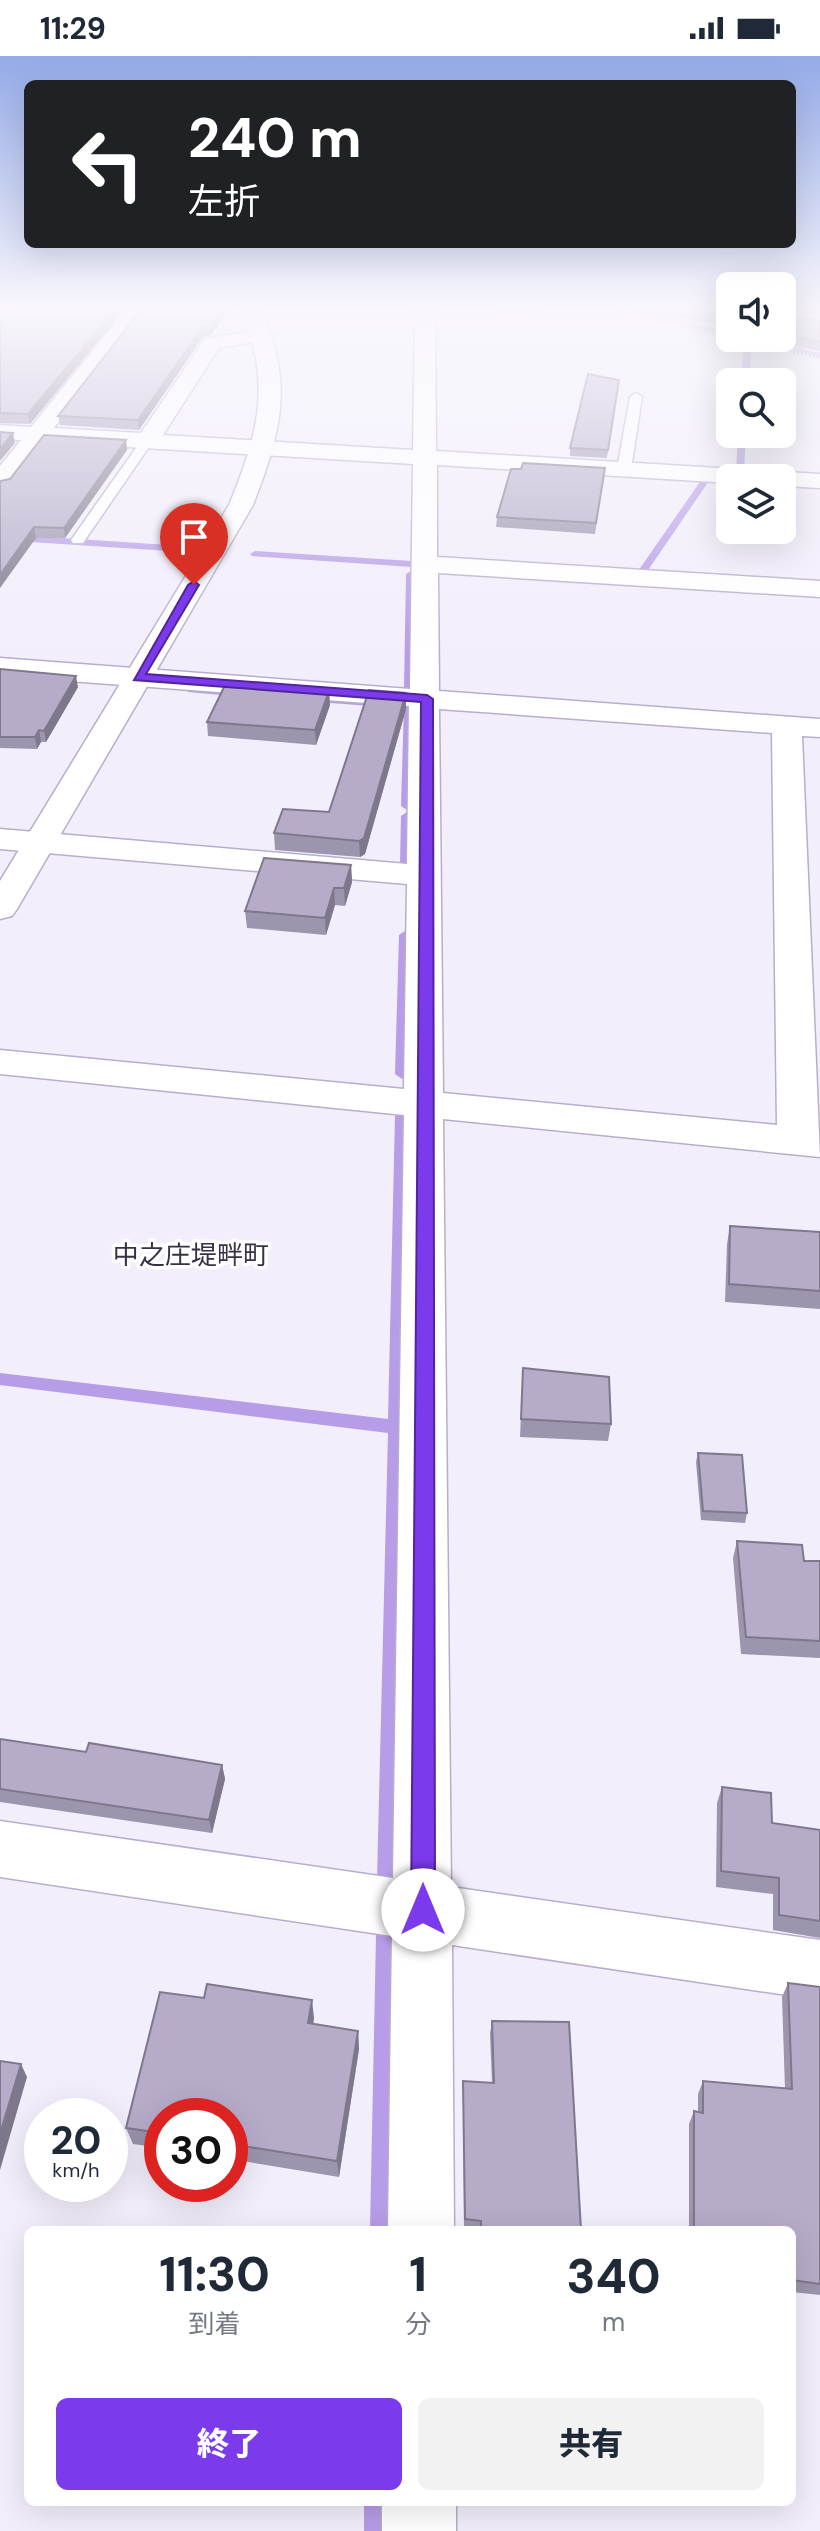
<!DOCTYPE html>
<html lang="ja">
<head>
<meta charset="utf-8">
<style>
	body { margin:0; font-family:"DM Sans","Noto Sans JP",sans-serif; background:#f2f2f3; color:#1f2937; height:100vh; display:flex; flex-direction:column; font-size:30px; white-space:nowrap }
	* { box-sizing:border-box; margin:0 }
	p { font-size:26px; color:#747a83 }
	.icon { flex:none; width:44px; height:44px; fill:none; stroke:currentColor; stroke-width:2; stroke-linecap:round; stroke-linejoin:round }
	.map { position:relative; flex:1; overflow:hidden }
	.side { position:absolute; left:24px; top:2170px; width:772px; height:280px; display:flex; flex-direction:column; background:#fff; border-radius:12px; box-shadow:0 8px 32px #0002 }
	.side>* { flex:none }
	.banner { position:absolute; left:24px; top:24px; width:772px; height:168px; border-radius:12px; box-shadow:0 8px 32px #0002; background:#202124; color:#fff; overflow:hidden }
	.tools { position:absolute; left:716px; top:216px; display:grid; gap:16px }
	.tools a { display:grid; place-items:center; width:80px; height:80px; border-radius:12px; background:#fff; box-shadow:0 8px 32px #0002; font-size:40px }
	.speed { position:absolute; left:24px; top:2042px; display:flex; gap:16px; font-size:40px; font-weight:700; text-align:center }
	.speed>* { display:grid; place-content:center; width:104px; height:104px; border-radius:50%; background:#fff; box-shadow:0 8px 32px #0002; line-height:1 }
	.speed small { font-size:20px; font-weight:400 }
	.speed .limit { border:12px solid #d22; background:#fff; color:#111 }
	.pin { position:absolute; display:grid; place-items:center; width:68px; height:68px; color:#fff; margin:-82px -34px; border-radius:50% 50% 50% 0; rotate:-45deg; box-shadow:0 0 8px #0007 }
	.pin .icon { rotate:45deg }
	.me { position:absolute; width:88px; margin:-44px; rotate:0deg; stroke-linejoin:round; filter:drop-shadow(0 0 6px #0008) }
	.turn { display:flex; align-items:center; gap:28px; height:168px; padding:0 32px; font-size:36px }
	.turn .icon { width:104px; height:104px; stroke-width:2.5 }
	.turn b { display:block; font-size:56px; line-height:68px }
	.eta { display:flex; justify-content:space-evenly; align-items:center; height:136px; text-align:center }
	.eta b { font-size:48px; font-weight:800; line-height:56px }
	.primary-button { display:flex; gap:16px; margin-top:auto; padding:16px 32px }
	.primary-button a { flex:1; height:92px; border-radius:12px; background:#7c3aed; color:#fff; font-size:32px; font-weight:800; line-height:92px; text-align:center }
	.primary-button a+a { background:#f2f2f3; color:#1f2937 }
	.status { display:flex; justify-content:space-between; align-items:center; height:56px; padding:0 40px; background:#fff; direction:ltr }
	.status svg { height:22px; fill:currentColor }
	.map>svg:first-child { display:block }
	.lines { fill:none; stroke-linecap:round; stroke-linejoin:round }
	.stream { fill:#b79ce7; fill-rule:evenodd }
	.lane-casing { stroke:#b8aecc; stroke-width:3 }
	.street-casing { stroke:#b8aecc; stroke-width:3 }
	.secondary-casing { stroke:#b8aecc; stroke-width:3 }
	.path { stroke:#a09ca8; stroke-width:3; stroke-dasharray:2 2; stroke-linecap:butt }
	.lane { fill:#fff; fill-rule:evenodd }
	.street { fill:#fff; fill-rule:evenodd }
	.secondary { fill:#fff; fill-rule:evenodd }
	.wall { fill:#9d94ae }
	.shaded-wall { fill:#7f788d }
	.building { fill:#b6acca; stroke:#7f788d; stroke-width:2 }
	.route { fill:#7c3aed; stroke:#51269a; stroke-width:2 }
	.labels { text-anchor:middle; stroke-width:7; stroke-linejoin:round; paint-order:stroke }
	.quarter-label { font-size:26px; fill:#383047; stroke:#fff }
</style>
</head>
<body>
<div class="status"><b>11:29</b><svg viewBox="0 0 49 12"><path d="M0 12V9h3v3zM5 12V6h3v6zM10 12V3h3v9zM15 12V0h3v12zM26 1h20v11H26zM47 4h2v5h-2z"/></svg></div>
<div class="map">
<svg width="820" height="2475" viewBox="0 0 820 2475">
	<rect width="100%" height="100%" fill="#f2eefb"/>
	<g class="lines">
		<path class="stream" d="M 630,255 L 643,255 L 730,276 L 730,280 Z
			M 742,282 L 756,282 L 820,297 L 820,301 Z
			M 748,286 L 752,288 L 749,326 L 741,326 L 744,288 Z
			M 738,378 L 746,378 L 744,416 L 740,419 L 736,416 Z
			M 704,420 L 711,422 L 644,520 L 638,520 L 636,518 Z
			M 0,478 L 169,489 L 174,492 L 169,495 L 0,484 Z
			M 255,495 L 412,505 L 417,508 L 412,511 L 252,500 L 250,498 Z
			M 411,515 L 416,518 L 414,634 L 409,637 L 404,634 L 406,518 Z
			M 192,631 L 233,634 L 238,637 L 233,640 L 188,636 L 187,634 Z
			M 308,640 L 384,645 L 389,648 L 384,651 L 304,645 L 303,643 Z
			M 409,646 L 414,649 L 413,750 L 407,754 L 401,750 L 404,649 Z
			M 407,756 L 413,760 L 412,809 L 406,813 L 400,809 L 401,760 Z
			M 405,875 L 411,879 L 409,1018 L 402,1023 L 395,1018 L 399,879 Z
			M 402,1055 L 409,1060 L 399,1823 L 395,1830 L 388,1833 L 381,1830 L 377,1823 L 388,1377 L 0,1329 L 0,1317 L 388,1363 L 395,1060 Z
			M 387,1868 L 395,1871 L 398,1879 L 394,2174 L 370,2174 L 376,1879 L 379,1871 Z
			M 364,2446 L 390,2446 L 390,2475 L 364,2475 Z"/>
		<g class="lane-casing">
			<path id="lane" d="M 636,337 L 642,341 L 631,413 L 624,417 L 617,413 L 630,341 Z
				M 143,382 L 153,385 L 83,487 L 73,487 L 71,484 Z"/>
		</g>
		<g class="street-casing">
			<path id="street" d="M 125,255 L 145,255 L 54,372 L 141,377 L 205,283 L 264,273 L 274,279 L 271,283 L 219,292 L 163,379 L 413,394 L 415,255 L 435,255 L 436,395 L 820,418 L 820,432 L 782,430 L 782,422 L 730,422 L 730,427 L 437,409 L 437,501 L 820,525 L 820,541 L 438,517 L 439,635 L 820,663 L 820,681 L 802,680 L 820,1101 L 443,1063 L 451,1831 L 820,1884 L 820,1944 L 452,1889 L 454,2174 L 388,2174 L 392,1880 L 0,1821 L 0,1765 L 393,1822 L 404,1059 L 0,1018 L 0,994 L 404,1033 L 407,828 L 0,793 L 0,773 L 407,808 L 409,650 L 0,620 L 0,602 L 410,633 L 413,408 L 44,386 L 9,431 L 0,433 L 0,410 L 21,384 L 0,383 L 0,369 L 31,371 ZM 439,653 L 772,677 L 777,1069 L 443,1037 Z
				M 382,2446 L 456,2446 L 456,2475 L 382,2475 Z"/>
		</g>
		<g class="secondary-casing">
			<path id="secondary" d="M 242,255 L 262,255 C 294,328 281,377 253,449 L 17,853 L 12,860 L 0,863 L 0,825 L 229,449 C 258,378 272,329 242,255 Z"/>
		</g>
		<path class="path" d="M 618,255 L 730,281
			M 735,282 L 820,302"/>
		<use href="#lane" class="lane"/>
		<use href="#street" class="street"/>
		<use href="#secondary" class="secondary"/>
	</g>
	<path class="wall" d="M 0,255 L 123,255 L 30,368 L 0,367 Z
		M 140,255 L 228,255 L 211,279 L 203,281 L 139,374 L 60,369 L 58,360 Z
		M 494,255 L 540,255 L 539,257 Z
		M 640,255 L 730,255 L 730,274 L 726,273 L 727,270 Z
		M 782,255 L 783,260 L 820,265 L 820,295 L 751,282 L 782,282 Z
		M 619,324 L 607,402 L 570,400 L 570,392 Z
		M 126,384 L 127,394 L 65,482 L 36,482 L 0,425 Z
		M 605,412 L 595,478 L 496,471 L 497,461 L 521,413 Z
		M 0,613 L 78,631 L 46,686 L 41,686 L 37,693 L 0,692 Z
		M 329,635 L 330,649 L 316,689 L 208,680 L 207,666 Z
		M 406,637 L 406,653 L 365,798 L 360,801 L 275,794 L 274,777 L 329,756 Z
		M 351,809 L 352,826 L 345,850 L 335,849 L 326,879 L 247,872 L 245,855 Z
		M 730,1170 L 820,1176 L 820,1253 L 725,1246 L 727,1188 Z
		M 523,1312 L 611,1368 L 608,1385 L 520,1381 Z
		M 698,1397 L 747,1457 L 745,1467 L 701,1464 L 696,1406 Z
		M 737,1485 L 804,1505 L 820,1505 L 820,1602 L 741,1598 L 733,1502 Z
		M 0,1683 L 86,1696 L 222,1709 L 225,1723 L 212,1777 L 0,1746 Z
		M 722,1731 L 772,1767 L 820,1774 L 820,1882 L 773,1874 L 773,1838 L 716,1831 L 717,1747 Z
		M 788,1927 L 820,1931 L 820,2239 L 792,2236 L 792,2174 L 689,2174 L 689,2068 L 694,2055 L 698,2056 L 698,2038 L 703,2025 L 785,2033 L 782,1941 Z
		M 314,1962 L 313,1968 L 358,1975 L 359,1993 L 339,2121 L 230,2103 L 230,2060 L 162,2060 L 162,2092 L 133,2088 L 126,2072 Z
		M 492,1965 L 581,2174 L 464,2174 L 463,2025 L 492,2027 L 490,1978 Z"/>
	<path class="shaded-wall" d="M 114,255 L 123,255 L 30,368 L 28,358 Z
		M 221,255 L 228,255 L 211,279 L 203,281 L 139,374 L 138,364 L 202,272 Z
		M 13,377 L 15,387 L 0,405 L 0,393 Z
		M 126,384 L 127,394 L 65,482 L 64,472 Z
		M 34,471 L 36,482 L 0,532 L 0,519 Z
		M 76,620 L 78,631 L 46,686 L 44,675 Z
		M 329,635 L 330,649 L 316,689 L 315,674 Z
		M 406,637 L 406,653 L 365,798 L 360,801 L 359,785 Z
		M 39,674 L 41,686 L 37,693 L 35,681 Z
		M 351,809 L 352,826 L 345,850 L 344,832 Z
		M 334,832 L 335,849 L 326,879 L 325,862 Z
		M 222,1709 L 225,1723 L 212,1777 L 209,1764 Z
		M 312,1944 L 314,1962 L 310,1985 L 308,1967 Z
		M 358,1975 L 359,1993 L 339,2121 L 337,2105 Z
		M 21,2008 L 27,2021 L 0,2114 L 0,2078 Z"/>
	<path class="building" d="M 0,255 L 114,255 L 28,358 L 0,357 Z
		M 140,255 L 221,255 L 210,270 L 202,272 L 138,364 L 58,360 Z
		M 693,255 L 730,255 L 730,261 Z
		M 782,255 L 783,260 L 820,265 L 820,286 L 782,278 Z
		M 588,318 L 619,324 L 608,394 L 570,392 Z
		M 0,376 L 13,377 L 0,393 Z
		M 44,379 L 126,384 L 64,472 L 34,471 L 0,519 L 0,425 L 10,423 Z
		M 523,407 L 605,412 L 596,467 L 497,461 L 511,413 L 521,413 Z
		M 0,613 L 76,620 L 44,675 L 39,674 L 35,681 L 0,681 Z
		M 226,627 L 329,635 L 315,674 L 207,666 Z
		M 369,634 L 406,637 L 364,782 L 359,785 L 274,777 L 283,753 L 329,756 Z
		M 264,802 L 351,809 L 344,832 L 334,832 L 325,862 L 245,855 Z
		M 730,1170 L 820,1176 L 820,1235 L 729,1228 Z
		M 523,1312 L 609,1321 L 611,1368 L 521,1363 Z
		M 698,1397 L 742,1399 L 747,1457 L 703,1455 Z
		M 737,1485 L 802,1489 L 804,1505 L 820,1505 L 820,1585 L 746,1581 Z
		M 0,1683 L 86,1696 L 89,1687 L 222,1709 L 209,1764 L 0,1733 Z
		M 722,1731 L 771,1737 L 772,1767 L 820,1774 L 820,1865 L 779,1859 L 779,1822 L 721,1815 Z
		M 788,1927 L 820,1931 L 820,2228 L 792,2224 L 792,2174 L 694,2174 L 694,2055 L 703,2057 L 703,2025 L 792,2033 Z
		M 207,1928 L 312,1944 L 308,1967 L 358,1975 L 337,2105 L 230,2088 L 230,2060 L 162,2060 L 162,2077 L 126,2072 L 160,1936 L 204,1942 Z
		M 492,1965 L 569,1966 L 581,2174 L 481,2174 L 481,2165 L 465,2163 L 463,2025 L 494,2027 Z
		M 0,2005 L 21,2008 L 0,2078 Z"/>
	<linearGradient id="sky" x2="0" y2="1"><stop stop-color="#94aae8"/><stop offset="0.42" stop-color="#f9f7fd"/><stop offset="1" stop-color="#f9f7fd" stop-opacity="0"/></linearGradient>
	<rect width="820" height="601" fill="url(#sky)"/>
	<path class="route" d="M 194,525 L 199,529 L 146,618 L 427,639 L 433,643 L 435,1854 L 432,1863 L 423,1866 L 414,1863 L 411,1854 L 421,646 L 134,624 L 188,529 Z"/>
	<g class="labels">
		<g class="quarter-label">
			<text x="191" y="1208">中之庄堤畔町</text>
		</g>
	</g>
</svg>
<div class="tools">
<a><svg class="icon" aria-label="sound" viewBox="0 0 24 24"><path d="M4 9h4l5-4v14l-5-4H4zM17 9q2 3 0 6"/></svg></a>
<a><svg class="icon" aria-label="search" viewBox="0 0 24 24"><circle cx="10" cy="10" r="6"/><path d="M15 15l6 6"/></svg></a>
<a><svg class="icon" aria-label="layers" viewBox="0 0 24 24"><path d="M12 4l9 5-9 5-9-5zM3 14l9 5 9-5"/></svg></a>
</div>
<div class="speed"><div>20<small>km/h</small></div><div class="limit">30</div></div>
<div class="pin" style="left:194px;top:529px;background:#d93025"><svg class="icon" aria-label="arrive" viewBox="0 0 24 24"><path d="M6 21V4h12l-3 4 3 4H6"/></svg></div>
<svg class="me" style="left:423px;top:1854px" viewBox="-20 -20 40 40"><circle r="19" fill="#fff"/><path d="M0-13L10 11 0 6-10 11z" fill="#7c3aed"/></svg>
<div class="banner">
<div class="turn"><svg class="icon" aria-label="left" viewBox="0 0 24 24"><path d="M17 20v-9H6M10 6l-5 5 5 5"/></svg><div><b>240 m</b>左折</div></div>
</div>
<section class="side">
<div class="eta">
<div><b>11:30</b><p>到着</p></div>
<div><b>1</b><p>分</p></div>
<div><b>340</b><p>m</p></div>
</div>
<div class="primary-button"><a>終了</a><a>共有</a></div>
</section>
</div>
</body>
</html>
